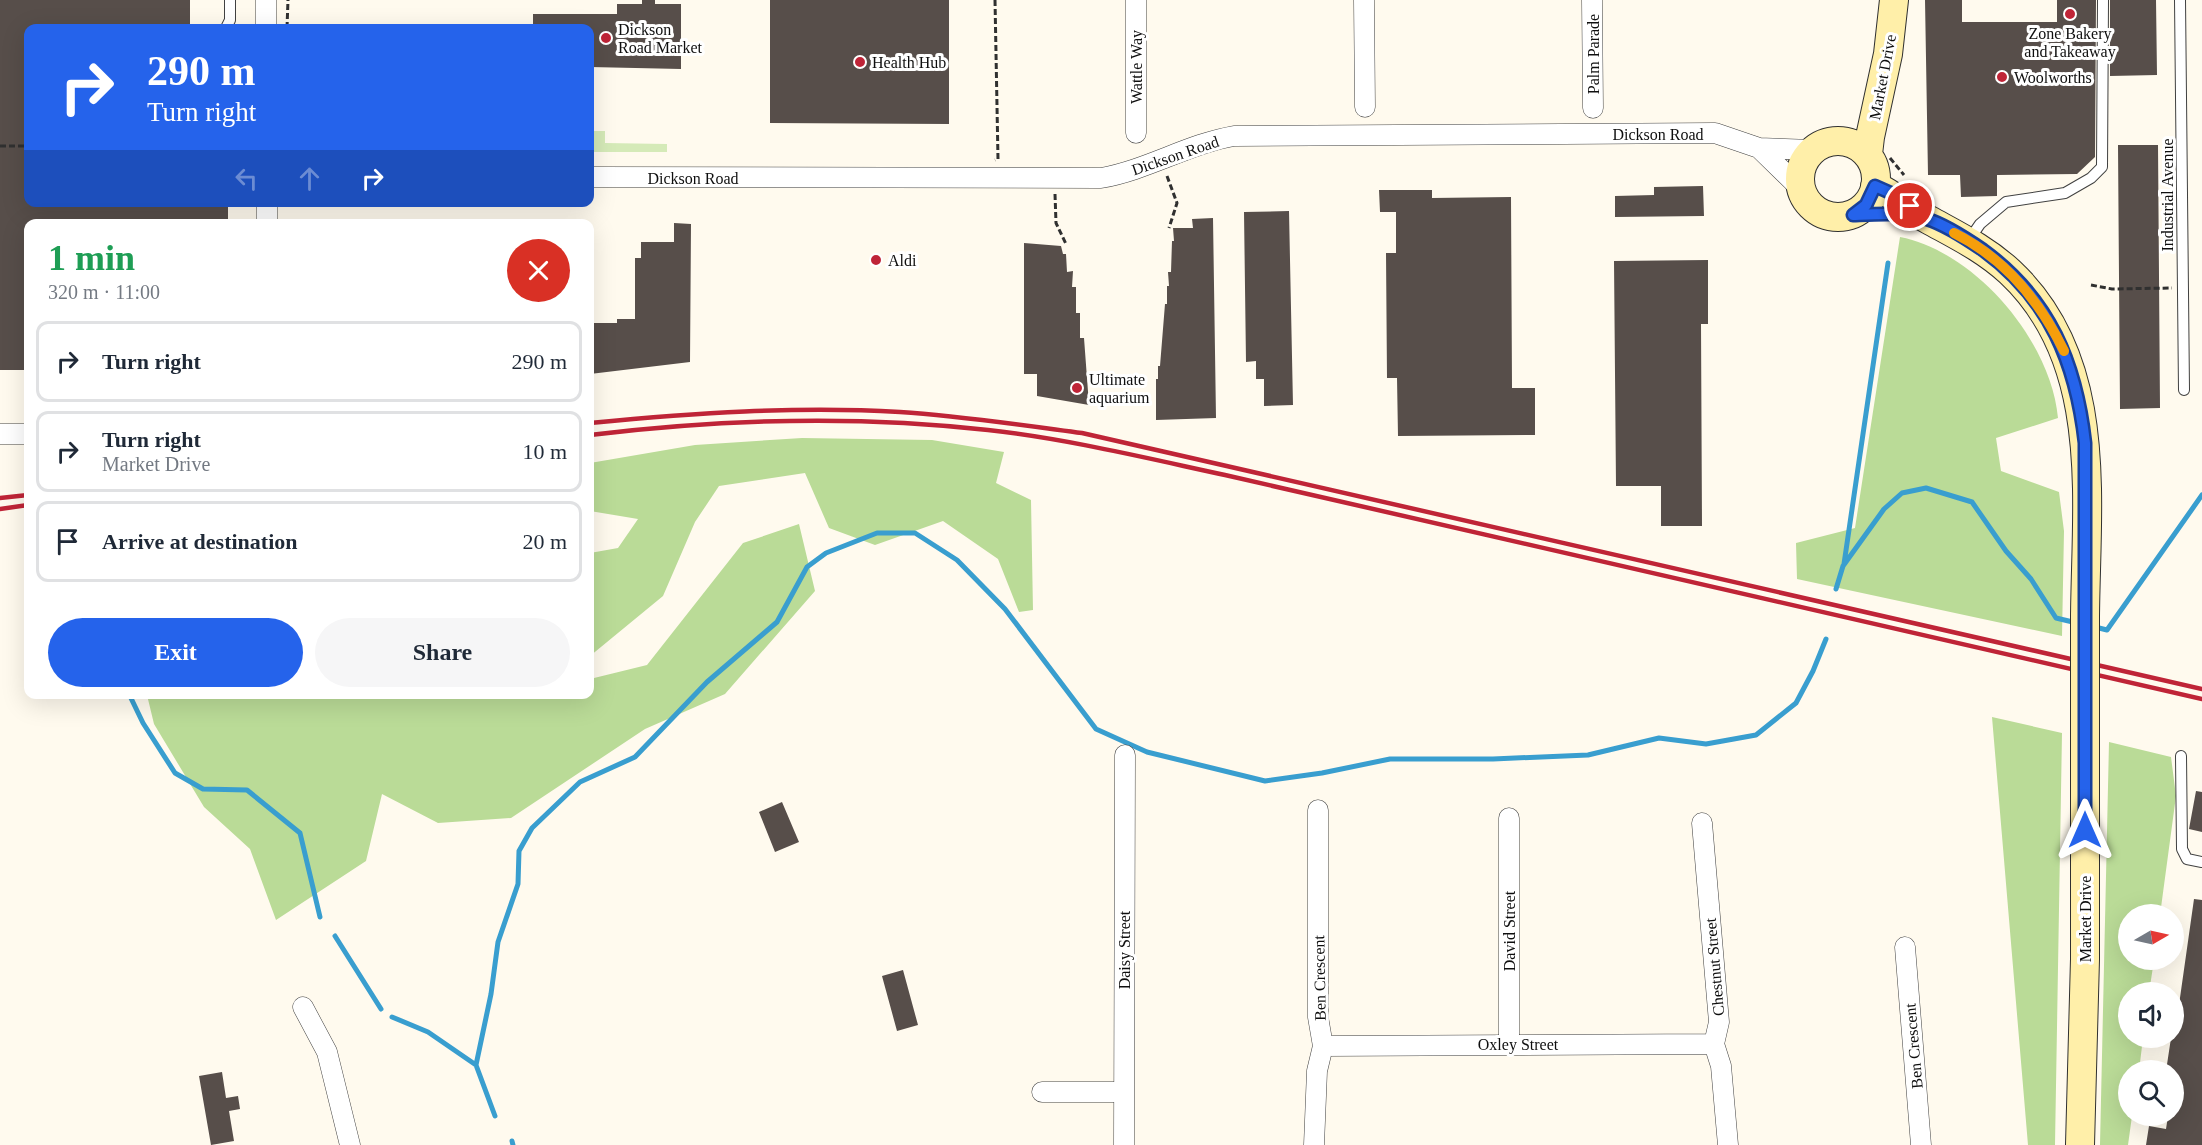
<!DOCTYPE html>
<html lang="en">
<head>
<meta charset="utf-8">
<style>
	body { margin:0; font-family:"Times New Roman",serif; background:#f6f6f7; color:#1f2937; height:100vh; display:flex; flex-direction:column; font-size:22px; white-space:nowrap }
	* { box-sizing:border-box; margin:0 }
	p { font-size:20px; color:#747a83 }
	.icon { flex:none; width:33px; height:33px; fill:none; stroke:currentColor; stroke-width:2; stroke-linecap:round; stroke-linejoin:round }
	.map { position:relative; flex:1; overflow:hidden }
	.details { position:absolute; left:24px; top:219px; width:570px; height:480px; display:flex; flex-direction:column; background:#fff; border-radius:12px; box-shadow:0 6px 24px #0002 }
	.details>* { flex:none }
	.hud { position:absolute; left:24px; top:24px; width:570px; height:183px; border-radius:12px; box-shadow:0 6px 24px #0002; background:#2563eb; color:#fff; overflow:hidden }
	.needle { width:39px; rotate:81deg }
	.controls { position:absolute; left:2118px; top:904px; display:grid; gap:12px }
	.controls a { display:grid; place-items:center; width:66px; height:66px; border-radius:50%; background:#fff; box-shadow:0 6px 24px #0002; font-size:30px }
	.pin { position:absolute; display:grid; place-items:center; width:51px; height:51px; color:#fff; margin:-26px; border:3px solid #fff; border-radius:50%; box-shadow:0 2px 6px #0007 }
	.me { position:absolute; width:66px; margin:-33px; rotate:0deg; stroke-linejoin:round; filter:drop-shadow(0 0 4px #0008) }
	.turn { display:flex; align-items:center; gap:21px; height:126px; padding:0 24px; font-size:27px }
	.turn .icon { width:78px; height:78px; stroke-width:2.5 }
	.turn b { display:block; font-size:42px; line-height:51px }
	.lanes { display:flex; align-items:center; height:57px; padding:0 24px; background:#0003; justify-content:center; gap:30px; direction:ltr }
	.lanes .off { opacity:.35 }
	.round { display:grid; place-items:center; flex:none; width:63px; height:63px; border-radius:32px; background:#f6f6f7 }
	.summary { display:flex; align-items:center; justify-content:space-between; height:102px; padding:0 24px }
	h1 { font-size:36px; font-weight:700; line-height:45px; color:#1e9e55 }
	.primary-button { display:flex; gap:12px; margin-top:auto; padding:12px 24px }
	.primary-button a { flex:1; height:69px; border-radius:36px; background:#2563eb; color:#fff; font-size:24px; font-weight:700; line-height:69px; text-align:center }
	.primary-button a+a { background:#f6f6f7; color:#1f2937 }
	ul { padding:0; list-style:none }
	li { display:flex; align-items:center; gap:18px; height:81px; margin:0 12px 9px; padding:0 12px; border:3px solid #e0e1e3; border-radius:12px }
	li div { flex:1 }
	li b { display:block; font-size:22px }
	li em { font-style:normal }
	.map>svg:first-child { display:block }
	.green { fill:#d5eab8 }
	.forest { fill:#badb97 }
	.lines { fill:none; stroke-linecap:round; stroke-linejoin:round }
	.stream { stroke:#399ecf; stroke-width:5 }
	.building { fill:#574e4a }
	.lane-casing { stroke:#414141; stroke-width:12 }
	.street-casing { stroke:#414141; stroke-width:21 }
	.secondary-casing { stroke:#303030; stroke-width:30 }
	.path { stroke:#303030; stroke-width:3; stroke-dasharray:6 3; stroke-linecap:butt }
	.lane { stroke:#fff; stroke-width:10 }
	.street { stroke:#fff; stroke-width:20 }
	.secondary { stroke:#ffefa9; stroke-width:28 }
	.rail { stroke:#bf2437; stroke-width:4.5 }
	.secondary-bridge-casing { stroke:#303030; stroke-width:30; stroke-linecap:butt }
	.secondary-bridge { stroke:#ffefa9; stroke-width:28 }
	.route-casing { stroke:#184099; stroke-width:15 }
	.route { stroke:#2563eb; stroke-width:10 }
	.slow { stroke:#f59e0b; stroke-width:10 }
	.poi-dot { fill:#bf2437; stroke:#fff; stroke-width:2 }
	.labels { text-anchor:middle; stroke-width:6; stroke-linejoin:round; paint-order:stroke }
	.poi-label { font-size:16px; fill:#0e0e0e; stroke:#fff; text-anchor:start }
	.street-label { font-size:16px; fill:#0e0e0e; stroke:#fff }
</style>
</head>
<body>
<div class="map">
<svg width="2202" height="1145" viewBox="0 0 2202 1145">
	<rect width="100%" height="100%" fill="#fffaee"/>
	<path class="green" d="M 591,131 L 605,131 L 605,143 L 667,144 L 667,152 L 590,152 Z"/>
	<path class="forest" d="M 1900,237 C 1976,252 2051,341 2058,418 L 1996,438 L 2001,471 L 2059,492 L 2064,531 L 2062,636 L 1797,579 L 1796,543 L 1855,528 Z
		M 802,438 L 932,440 L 1004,452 L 996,483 L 1031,500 L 1033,610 L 1019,612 L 998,559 L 943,521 L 875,545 L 829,528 L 805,473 L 719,486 L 695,522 L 663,596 L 590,656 L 590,553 L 618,548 L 638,519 L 590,511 L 590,463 L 695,445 Z
		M 799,524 L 815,591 L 725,694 L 645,729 L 511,818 L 438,823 L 382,794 L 366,861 L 276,920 L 250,849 L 204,807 L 154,724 L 147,695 L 590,694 L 590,679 L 647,665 L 743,543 Z
		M 1992,717 L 2062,733 L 2055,1145 L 2028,1145 Z
		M 2109,742 L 2171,757 L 2176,796 L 2160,915 L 2128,915 L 2128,960 L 2154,960 L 2149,993 L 2128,993 L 2128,1038 L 2143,1038 L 2139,1071 L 2128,1071 L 2128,1116 L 2132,1116 L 2128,1145 L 2100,1145 Z"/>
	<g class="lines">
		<path class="stream" d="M 1844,564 L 1888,263
			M 1836,589 L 1843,566 L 1884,509 L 1902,493 L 1926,488 L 1972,502 L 2006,551 L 2031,579 L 2056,618 L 2077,623
			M 2095,627 L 2107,630 L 2202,495
			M 129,694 L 143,723 L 175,773 L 203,789 L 247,790 L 300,833 L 320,917
			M 335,936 L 381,1009
			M 392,1017 L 428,1032 L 476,1065
			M 495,1116 L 476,1065 L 491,994 L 498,942 L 518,884 L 519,851 L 532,828 L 580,782 L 635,757 L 707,682 L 777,622 L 807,567 L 826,553 L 877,533 L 915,533 L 957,560 L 1005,609 L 1096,729 L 1147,752 L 1265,781 L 1322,773 L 1390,759 L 1493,759 L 1588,755 L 1659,738 L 1706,744 L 1756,735 L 1796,703 L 1813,671 L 1826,639
			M 512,1141 L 513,1145"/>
	</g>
	<path class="building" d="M 0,0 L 190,0 L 190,28 L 28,28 L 28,202 L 228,202 L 228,224 L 28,224 L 28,370 L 0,370 Z
		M 642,0 L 655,0 L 655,4 L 681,4 L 681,69 L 590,67 L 590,28 L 533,28 L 533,14 L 617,14 L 617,4 L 642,4 Z
		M 770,0 L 949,0 L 949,124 L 770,123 Z
		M 1925,0 L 1962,0 L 1962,22 L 2057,22 L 2057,0 L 2096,0 L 2095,157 L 2077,174 L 1997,175 L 1997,196 L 1961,197 L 1960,175 L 1928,175 Z
		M 2110,0 L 2156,0 L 2157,75 L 2110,76 Z
		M 2118,145 L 2158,145 L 2160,408 L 2120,409 Z
		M 1703,186 L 1704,216 L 1615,217 L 1615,196 L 1654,195 L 1654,187 Z
		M 1379,190 L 1432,190 L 1432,198 L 1511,197 L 1512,388 L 1535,388 L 1535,435 L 1398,436 L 1397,378 L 1387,378 L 1386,253 L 1396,253 L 1396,212 L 1380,212 Z
		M 1289,211 L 1293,405 L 1264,406 L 1264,379 L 1256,379 L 1256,361 L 1246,362 L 1244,212 Z
		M 1213,218 L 1216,418 L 1156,420 L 1156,379 L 1158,379 L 1158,366 L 1160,366 L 1165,304 L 1167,304 L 1167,286 L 1169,286 L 1168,272 L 1171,272 L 1172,241 L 1174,241 L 1173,228 L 1193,228 L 1192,219 Z
		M 674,223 L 691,224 L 690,362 L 590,374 L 590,323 L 617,323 L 617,319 L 635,319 L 635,258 L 641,258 L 641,242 L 674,242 Z
		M 1024,243 L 1061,246 L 1063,254 L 1066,254 L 1067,272 L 1073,271 L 1072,287 L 1076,287 L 1076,313 L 1080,313 L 1080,338 L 1084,338 L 1089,405 L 1037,396 L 1037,374 L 1024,374 Z
		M 1708,260 L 1708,324 L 1701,324 L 1702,526 L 1661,526 L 1661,486 L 1616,486 L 1614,261 Z
		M 2196,791 L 2202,792 L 2202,832 L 2189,829 Z
		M 782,802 L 799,842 L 775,852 L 759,812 Z
		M 2194,899 L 2202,900 L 2202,1145 L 2146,1145 L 2149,1126 L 2166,1129 L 2168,1116 L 2174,1116 L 2174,1071 L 2166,1071 L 2171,1038 L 2174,1038 L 2174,1025 L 2176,1026 Z
		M 903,970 L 918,1025 L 897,1031 L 882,976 Z
		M 222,1072 L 226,1098 L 238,1096 L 240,1109 L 229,1111 L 234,1141 L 211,1145 L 199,1076 Z"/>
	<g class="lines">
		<g class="lane-casing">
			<path id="lane" d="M 2180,0 L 2184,390
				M 226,28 L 230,20 L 230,0
				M 1969,240 L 1980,224 L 2006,202 L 2065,193 L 2091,178 L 2102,167 L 2103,0
				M 2181,756 L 2182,849 L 2187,859 L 2202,862"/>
		</g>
		<g class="street-casing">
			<path id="street" d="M 1136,0 L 1136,133
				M 1364,0 L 1365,107
				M 1592,0 L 1593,108
				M 266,28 L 266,0
				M 1759,148 L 1800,188
				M 590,177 L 1101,178 C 1147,170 1188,144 1234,136 L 1715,133 L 1759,148 L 1813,150
				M 267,202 L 267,224
				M 0,434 L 28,434
				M 1509,818 L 1509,1044
				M 1702,823 L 1719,1022 L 1714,1044 L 1721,1066 L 1728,1145
				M 1905,947 L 1921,1145
				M 303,1007 L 327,1052 L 350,1145
				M 1323,1046 L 1714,1044
				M 1042,1092 L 1123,1092
				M 1124,1145 L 1125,755
				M 1314,1145 L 1317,1071 L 1323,1046 L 1318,1017 L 1318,810"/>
		</g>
		<g class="secondary-casing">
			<path id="secondary" d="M1800 179a38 38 0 1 1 76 0a38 38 0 1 1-76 0Z
				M 1868,154 L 1870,137 L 1888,54 L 1894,0
				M 1875,186 C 1895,195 1910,210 1929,220 C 1958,236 1985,249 2010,272 C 2105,361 2086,499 2085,617
				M 2080,1145 L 2085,959 L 2085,742"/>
		</g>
		<path class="path" d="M 995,0 L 998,159 L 995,160
			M 287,28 L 288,0
			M 0,146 L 28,146
			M 1890,158 L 1904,175
			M 1167,176 L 1177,203 L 1169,228
			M 1055,194 L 1056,223 L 1066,244
			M 2091,285 L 2112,289 L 2172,288"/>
		<use href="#lane" class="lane"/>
		<use href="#street" class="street"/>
		<use href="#secondary" class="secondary"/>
		<path class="rail" d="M 590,423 C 693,413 796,406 900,412 C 961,416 1022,425 1082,433 L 2202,689
			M 590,435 C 722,419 855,415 988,430 C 1068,439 1146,458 1225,475 L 2202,699
			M 0,498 L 28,495
			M 0,509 L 28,505"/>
		<g class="secondary-bridge-casing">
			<path id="secondary-bridge" d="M 2085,617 L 2085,742"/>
		</g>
		<use href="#secondary-bridge" class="secondary-bridge"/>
	</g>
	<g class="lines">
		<g class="route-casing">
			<path id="route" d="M 1910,206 L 1893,194 L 1875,186 L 1866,205 L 1853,215 C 1877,214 1904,212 1927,219 C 1946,225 1967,239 1983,250 C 2050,299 2076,363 2085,443 L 2085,830"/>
		</g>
		<use href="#route" class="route"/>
		<path class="slow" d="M 1954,233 C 2004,258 2040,301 2064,351"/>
	</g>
	<g class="poi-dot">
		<circle cx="2070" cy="14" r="6"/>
		<circle cx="606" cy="38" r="6"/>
		<circle cx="860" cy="62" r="6"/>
		<circle cx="2002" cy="77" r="6"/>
		<circle cx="876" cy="260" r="6"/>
		<circle cx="1077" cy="388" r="6"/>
	</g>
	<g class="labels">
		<g class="poi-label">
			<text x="618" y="35">Dickson<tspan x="618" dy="18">Road Market</tspan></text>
			<text x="2070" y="39" text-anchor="middle">Zone Bakery<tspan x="2070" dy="18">and Takeaway</tspan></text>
			<text x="872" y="68">Health Hub</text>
			<text x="2014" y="83">Woolworths</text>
			<text x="888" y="266">Aldi</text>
			<text x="1089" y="385">Ultimate<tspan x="1089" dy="18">aquarium</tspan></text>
		</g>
		<g class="street-label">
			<text transform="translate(1593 54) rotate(-90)" y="6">Palm Parade</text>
			<text transform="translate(1136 67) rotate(-90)" y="6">Wattle Way</text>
			<text transform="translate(1882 77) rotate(-79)" y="6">Market Drive</text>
			<text x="1658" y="140">Dickson Road</text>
			<text transform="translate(1175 155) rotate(-19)" y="6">Dickson Road</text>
			<text x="693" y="184">Dickson Road</text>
			<text transform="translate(2167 195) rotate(-90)" y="6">Industrial Avenue</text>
			<text transform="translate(2085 919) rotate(-90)" y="6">Market Drive</text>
			<text transform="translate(1509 931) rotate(-90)" y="6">David Street</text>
			<text transform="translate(1124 950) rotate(-90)" y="6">Daisy Street</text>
			<text transform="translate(1714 967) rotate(-95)" y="6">Chestnut Street</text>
			<text transform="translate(1319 978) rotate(-91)" y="6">Ben Crescent</text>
			<text x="1518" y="1050">Oxley Street</text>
			<text transform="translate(1913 1046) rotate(-95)" y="6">Ben Crescent</text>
		</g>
	</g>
</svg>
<div class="controls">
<a><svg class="needle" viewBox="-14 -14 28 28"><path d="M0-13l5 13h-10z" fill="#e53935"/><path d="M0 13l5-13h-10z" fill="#747a83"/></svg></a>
<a><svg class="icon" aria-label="sound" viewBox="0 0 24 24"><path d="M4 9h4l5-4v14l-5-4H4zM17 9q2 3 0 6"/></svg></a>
<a><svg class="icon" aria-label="search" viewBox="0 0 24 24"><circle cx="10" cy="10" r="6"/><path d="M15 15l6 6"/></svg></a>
</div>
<div class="pin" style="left:1910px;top:206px;background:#d93025"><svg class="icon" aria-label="arrive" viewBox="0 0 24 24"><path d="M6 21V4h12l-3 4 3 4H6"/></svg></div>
<svg class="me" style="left:2085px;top:830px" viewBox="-20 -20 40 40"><path d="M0-17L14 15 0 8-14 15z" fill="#2563eb" stroke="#fff" stroke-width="4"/></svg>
<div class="hud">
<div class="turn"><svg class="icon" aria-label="right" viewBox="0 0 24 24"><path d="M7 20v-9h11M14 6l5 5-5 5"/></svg><div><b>290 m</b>Turn right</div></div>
<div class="lanes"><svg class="icon off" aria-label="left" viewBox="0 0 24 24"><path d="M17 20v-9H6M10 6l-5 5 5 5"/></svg><svg class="icon off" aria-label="ahead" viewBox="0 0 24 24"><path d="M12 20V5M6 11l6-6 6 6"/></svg><svg class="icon" aria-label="right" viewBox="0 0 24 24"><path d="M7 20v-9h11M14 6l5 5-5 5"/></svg></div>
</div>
<section class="details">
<div class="summary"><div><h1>1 min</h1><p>320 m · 11:00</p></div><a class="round" style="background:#d93025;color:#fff"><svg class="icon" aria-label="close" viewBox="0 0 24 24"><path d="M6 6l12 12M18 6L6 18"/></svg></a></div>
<ul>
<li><svg class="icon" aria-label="right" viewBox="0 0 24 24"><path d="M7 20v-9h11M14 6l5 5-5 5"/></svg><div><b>Turn right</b></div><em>290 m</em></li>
<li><svg class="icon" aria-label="right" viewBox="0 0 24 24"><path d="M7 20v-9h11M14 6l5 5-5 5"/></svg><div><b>Turn right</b><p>Market Drive</p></div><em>10 m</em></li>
<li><svg class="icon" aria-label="arrive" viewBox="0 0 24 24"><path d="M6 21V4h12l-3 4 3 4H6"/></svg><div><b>Arrive at destination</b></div><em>20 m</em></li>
</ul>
<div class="primary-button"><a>Exit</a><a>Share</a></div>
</section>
</div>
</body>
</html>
